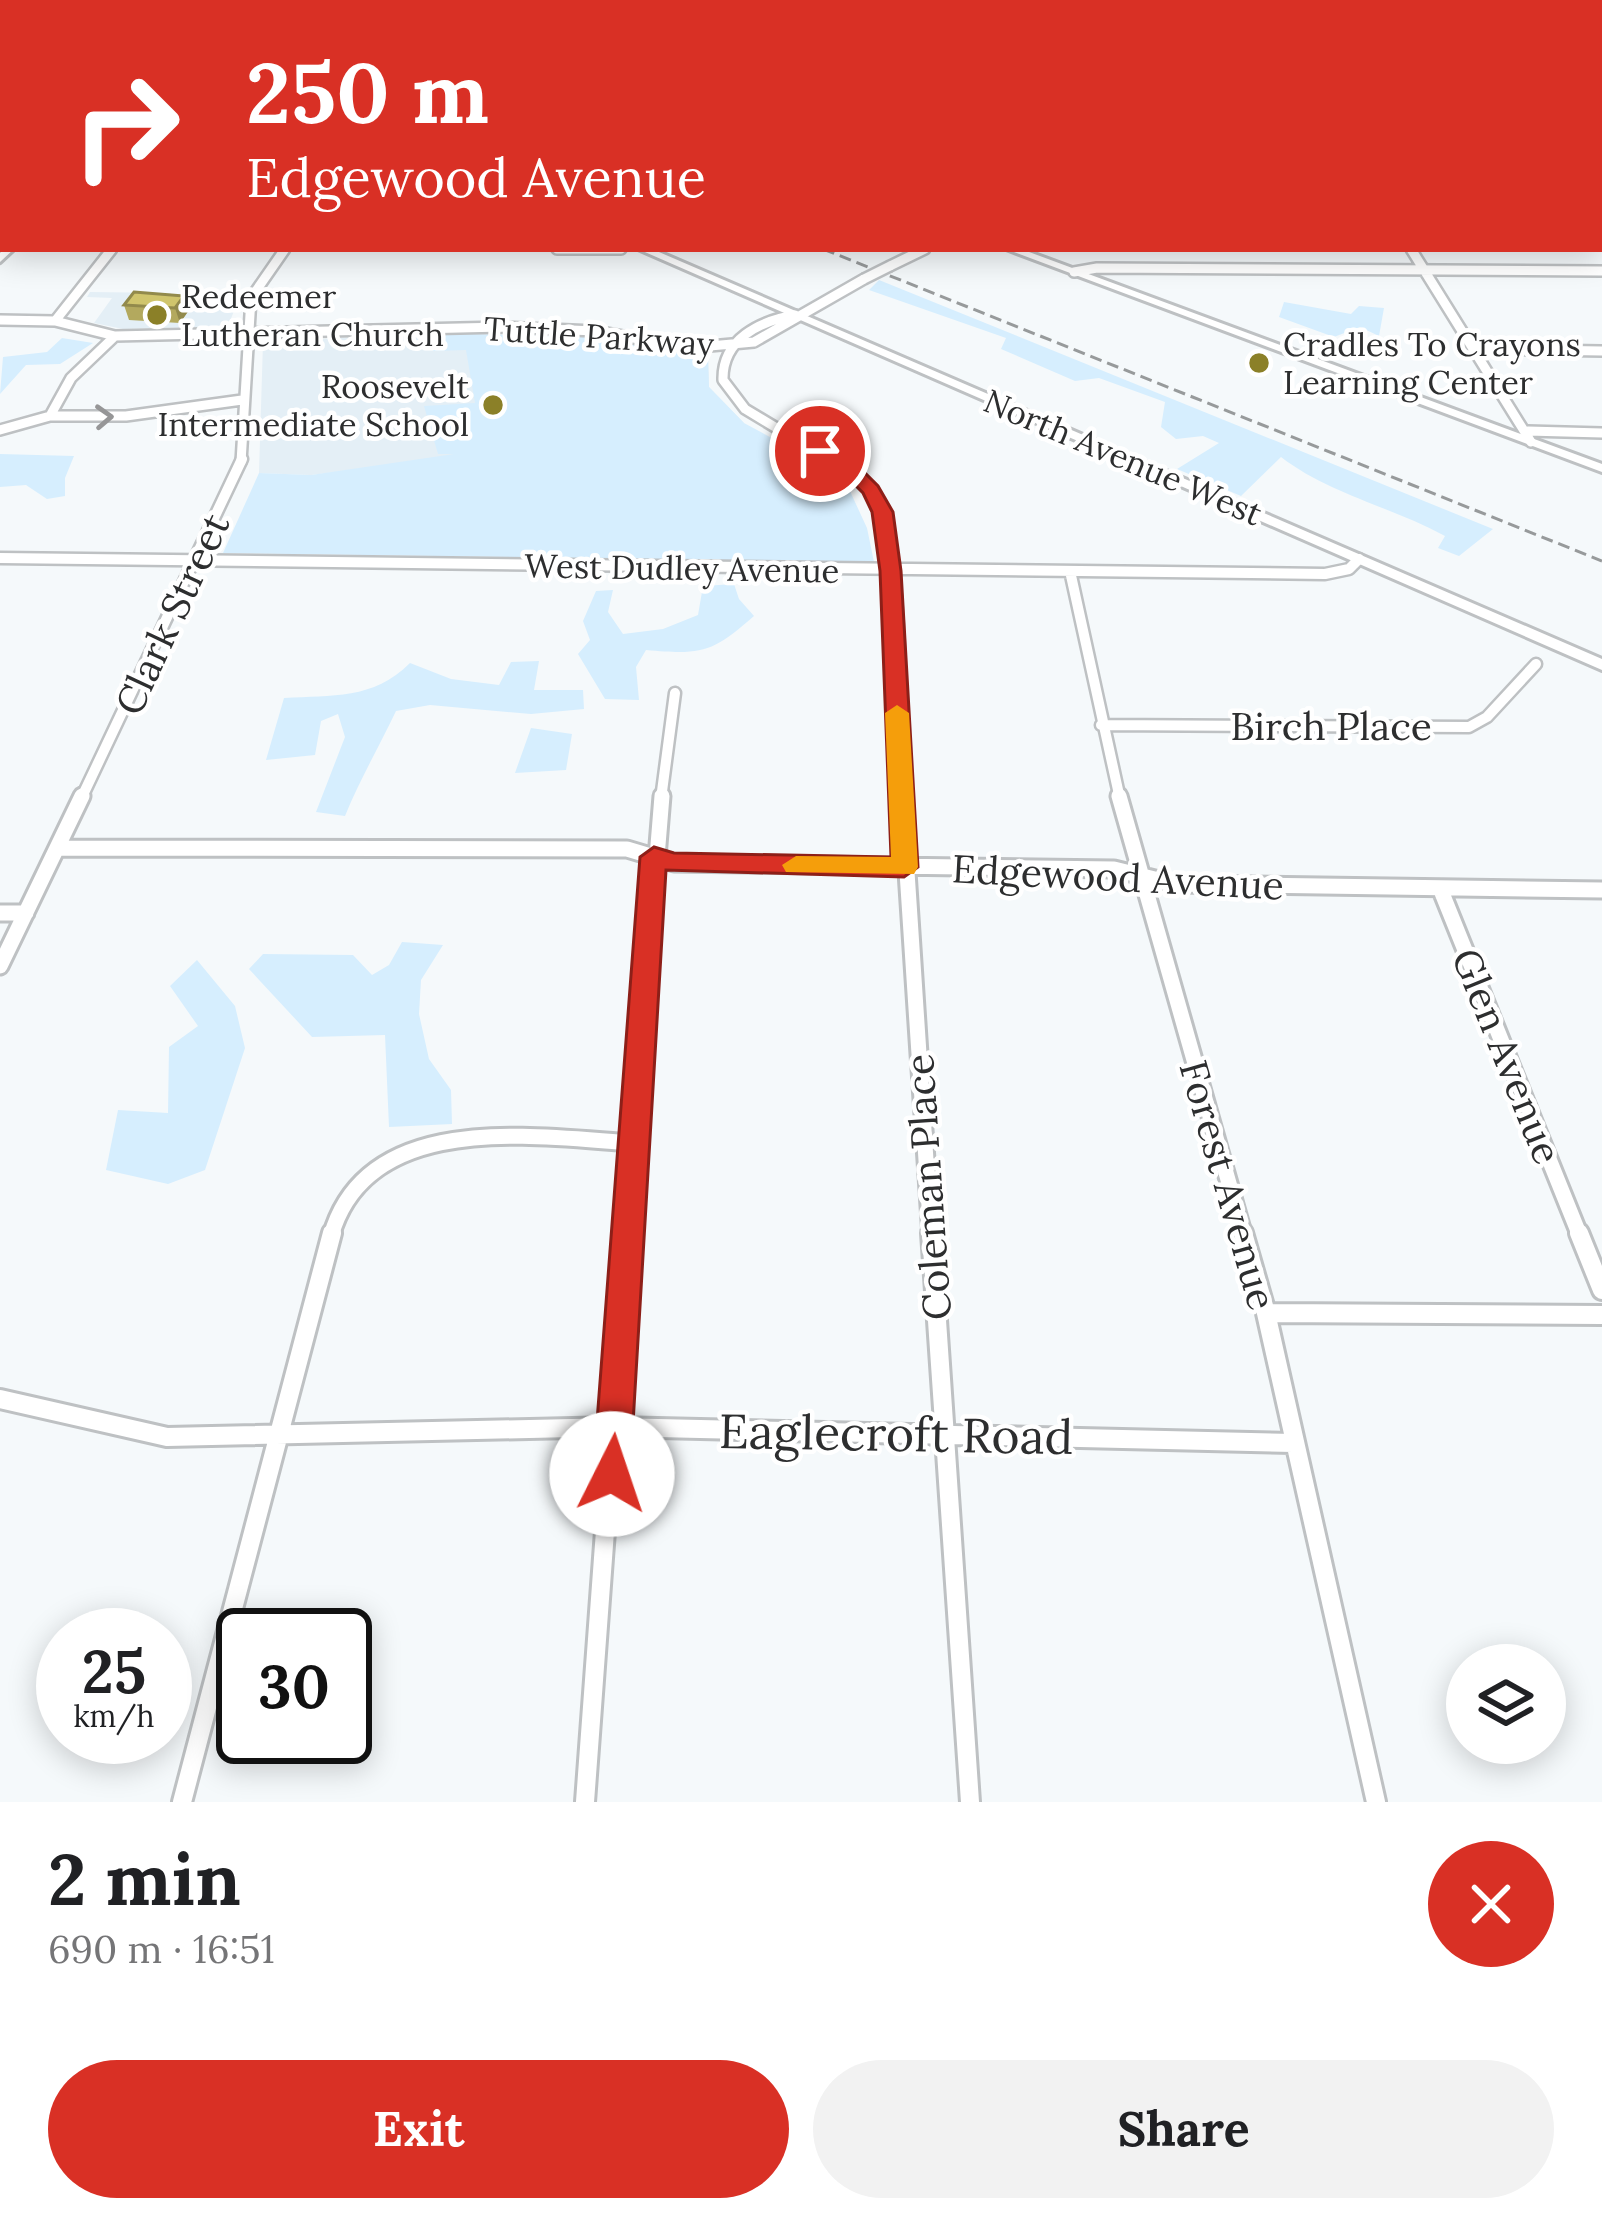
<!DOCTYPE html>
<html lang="en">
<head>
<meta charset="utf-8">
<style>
	body { margin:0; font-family:Lora,serif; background:#f2f2f2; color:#202124; height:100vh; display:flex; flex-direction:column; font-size:45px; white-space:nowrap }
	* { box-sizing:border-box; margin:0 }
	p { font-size:39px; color:#757577 }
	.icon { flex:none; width:66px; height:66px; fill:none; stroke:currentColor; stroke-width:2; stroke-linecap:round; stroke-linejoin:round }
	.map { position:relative; height:1802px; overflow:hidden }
	.sheet { display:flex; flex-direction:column; background:#fff; flex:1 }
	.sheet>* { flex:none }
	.banner { position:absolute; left:0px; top:0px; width:1602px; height:252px; box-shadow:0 6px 30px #0003; background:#d93025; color:#fff; overflow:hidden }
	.controls { position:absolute; left:1446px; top:1644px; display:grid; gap:24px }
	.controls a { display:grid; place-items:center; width:120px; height:120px; border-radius:50%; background:#fff; box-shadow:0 6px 30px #0003; font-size:60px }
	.speed { position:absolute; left:36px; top:1608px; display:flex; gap:24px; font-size:60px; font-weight:700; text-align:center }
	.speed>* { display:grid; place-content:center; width:156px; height:156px; border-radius:50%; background:#fff; box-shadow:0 6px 30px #0003; line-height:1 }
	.speed small { font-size:30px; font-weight:400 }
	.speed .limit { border:6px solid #111; border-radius:18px; background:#fff; color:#111 }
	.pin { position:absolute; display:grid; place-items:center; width:102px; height:102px; color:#fff; margin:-51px; border:6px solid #fff; border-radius:50%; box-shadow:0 3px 12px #0007 }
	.me { position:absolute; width:132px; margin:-66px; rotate:4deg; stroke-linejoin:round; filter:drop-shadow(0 0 9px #0008) }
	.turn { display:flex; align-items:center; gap:42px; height:252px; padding:0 48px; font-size:54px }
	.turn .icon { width:156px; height:156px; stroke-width:2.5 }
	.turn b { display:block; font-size:84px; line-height:102px }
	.round { display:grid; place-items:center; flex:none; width:126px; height:126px; border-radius:63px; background:#f2f2f2 }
	.summary { display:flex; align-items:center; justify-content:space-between; height:204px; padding:0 48px }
	h1 { font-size:72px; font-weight:800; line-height:90px }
	.button { display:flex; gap:24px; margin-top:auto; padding:24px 48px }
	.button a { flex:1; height:138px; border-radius:72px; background:#d93025; color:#fff; font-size:48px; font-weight:800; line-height:138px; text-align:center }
	.button a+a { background:#f2f2f2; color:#202124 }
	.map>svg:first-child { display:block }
	.built { fill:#e4eff6 }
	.green { fill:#d6eefe }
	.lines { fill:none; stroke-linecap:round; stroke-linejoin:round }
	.minor-far4-casing { stroke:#bec1c3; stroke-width:9 }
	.minor-far3-casing { stroke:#bec1c3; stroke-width:14 }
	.minor-far2-casing { stroke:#bec1c3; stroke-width:15 }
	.minor-far1-casing { stroke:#bec1c3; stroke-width:21 }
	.minor-casing { stroke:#bec1c3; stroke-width:24 }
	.tertiary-casing { stroke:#bec1c3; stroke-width:6 }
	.secondary-casing { stroke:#bec1c3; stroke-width:6 }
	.minor-far4 { stroke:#fff; stroke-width:6 }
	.minor-far3 { stroke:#fff; stroke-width:9 }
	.minor-far2 { stroke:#fff; stroke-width:10 }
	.minor-far1 { stroke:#fff; stroke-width:15 }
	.minor { stroke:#fff; stroke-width:18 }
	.tertiary { fill:#fff; fill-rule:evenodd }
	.secondary { fill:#fff; fill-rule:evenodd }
	.rail { stroke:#979a9b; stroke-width:3; stroke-dasharray:12 6; stroke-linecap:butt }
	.minor-bridge-casing { stroke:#bec1c3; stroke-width:14; stroke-linecap:butt }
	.minor-bridge { stroke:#fff; stroke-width:9 }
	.wall { fill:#b3a95e }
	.shaded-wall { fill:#928a4c }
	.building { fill:#d0c56d; stroke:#928a4c; stroke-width:3 }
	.oneway { stroke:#969697 }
	.route { fill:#d93025; stroke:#8d1f18; stroke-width:3 }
	.slow { fill:#f59e0b }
	.poi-dot { fill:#8b8028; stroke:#fff; stroke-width:4.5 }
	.labels { text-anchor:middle; stroke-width:9; stroke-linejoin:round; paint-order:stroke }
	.far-poi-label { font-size:33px; fill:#2d2e2f; stroke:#fff; text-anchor:start }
	.far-street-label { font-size:33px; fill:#2d2e2f; stroke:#fff }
	.street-label { font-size:39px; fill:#2d2e2f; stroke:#fff }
	.near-street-label { font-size:48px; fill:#2d2e2f; stroke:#fff }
</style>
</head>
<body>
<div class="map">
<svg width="1602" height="1802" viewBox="0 0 1602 1802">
	<rect width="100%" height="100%" fill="#f5f9fb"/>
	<path class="built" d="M 90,292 L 171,293 L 165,303 L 236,306 L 228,326 L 123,329 L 94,323 L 112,298 L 87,297 Z
		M 432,333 L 582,337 L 708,356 L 709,387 L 744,423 L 311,475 L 259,473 L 263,342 Z"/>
	<path class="green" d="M 879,280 L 1493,529 L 1459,556 L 1438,548 L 1445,536 C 1392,507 1329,494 1281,457 L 1241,496 L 1177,469 L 1219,443 L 1203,436 L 1176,439 L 1161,427 L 1165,402 L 1099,378 L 1075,381 L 1001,349 L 1006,338 L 869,290 Z
		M 1284,302 L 1351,314 L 1359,306 L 1384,308 L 1379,336 L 1360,327 L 1334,337 L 1279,317 Z
		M 432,333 L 582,337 L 708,356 L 709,387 L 744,423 L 843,476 L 867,528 L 874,562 L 223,553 L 259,473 L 311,475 L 454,454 L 438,454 L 424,406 L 475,403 L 466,350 L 433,351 Z
		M 62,338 L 93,343 L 60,364 L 26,365 L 0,394 L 3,357 L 47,352 Z
		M 0,454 L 74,456 L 65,478 L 65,496 L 47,499 L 26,485 L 0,487 Z
		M 734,584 L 739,599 L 754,616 C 712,653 702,655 646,650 L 636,667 L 639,700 L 605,699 L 578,654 L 590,640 L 583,621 L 596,591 L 613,590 L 608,612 L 623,634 L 663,629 L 698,615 L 703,586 Z
		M 539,661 L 534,690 L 583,690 L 584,709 L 531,714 L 430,705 L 396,711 C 379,747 360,779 345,816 L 316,812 L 345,737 L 338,714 L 321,721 L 315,755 L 266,760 L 284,698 C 332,695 373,700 410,663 L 451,679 L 499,685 L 511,662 Z
		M 531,728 L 572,734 L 566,770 L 515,773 Z
		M 402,942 L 443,945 L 421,980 L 419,1014 L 429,1059 L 451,1090 L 452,1124 L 389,1127 L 385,1035 L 312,1037 L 249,969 L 263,954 L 353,955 L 372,975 L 389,965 Z
		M 197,960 L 235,1006 L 245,1048 L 205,1170 L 168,1184 L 106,1170 L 118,1110 L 168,1113 L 169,1047 L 198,1026 L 170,986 Z"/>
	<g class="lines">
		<g class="minor-far4-casing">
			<path id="minor-far4" d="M 463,1 L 485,3
				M 592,3 L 596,0"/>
		</g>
		<g class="minor-far3-casing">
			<path id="minor-far3" d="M 557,249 L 621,249
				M 1411,249 L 1531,442
				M 890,266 L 925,249
				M 1074,272 L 1097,268 L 1602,271
				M 795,315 C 760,321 722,339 723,380 L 745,409 L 833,462
				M 0,320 L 55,321 L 115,336 L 503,327 L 595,331 L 683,347 L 710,346 L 754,342 L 864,279
				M 55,321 L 112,249
				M 115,336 L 71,378 L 50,416 L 126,416 L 242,400
				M 1477,349 L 1602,351
				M 0,430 L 50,416
				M 1528,431 L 1602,433
				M 241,462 L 251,298 L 285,249"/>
		</g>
		<g class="minor-far2-casing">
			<path id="minor-far2" d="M 828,459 C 846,470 867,481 877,501 C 904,555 900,732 902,799
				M 0,558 L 1325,574 L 1349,569 L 1359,559
				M 1070,571 L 1120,799
				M 1101,725 L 1469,727 L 1487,717 L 1536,664
				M 81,799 L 242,459
				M 661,799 L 675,693"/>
		</g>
		<g class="minor-far1-casing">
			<path id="minor-far1" d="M 902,796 L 931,1236
				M 1119,796 L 1244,1236
				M 60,848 L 627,849 L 674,863 L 1114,869 L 1175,884 L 1602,890
				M 1440,888 L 1580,1236
				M 0,913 L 26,913
				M 0,966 L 82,796
				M 331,1236 C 367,1109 536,1137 634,1143
				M 626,1236 L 662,796"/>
		</g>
		<g class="minor-casing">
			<path id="minor" d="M 931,1233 L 970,1802
				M 1243,1233 L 1266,1313 L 1376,1802
				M 1579,1233 L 1602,1290
				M 1266,1313 L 1602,1315
				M 0,1399 L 167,1437 L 615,1427 L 1293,1443
				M 182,1802 L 332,1233
				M 585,1802 L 627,1233"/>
		</g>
		<g class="tertiary-casing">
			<path id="tertiary" d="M 13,0 L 21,0 L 18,3 L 10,3 Z
				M 780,0 L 789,0 L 786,3 L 777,3 Z
				M 3,10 L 3,16 L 0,17 L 0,11 Z
				M 0,86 L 3,86 L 3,90 L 0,90 Z
				M 1599,95 L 1602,95 L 1602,99 L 1599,99 Z
				M 4,249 L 14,249 L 0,262 L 0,253 Z"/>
		</g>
		<g class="secondary-casing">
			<path id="secondary" d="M 638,249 L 652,249 L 1602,659 L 1602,670 Z
				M 1006,249 L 1021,249 L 1602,464 L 1602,472 Z"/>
		</g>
		<use href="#minor-far4" class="minor-far4"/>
		<use href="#minor-far3" class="minor-far3"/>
		<use href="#minor-far2" class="minor-far2"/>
		<use href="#minor-far1" class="minor-far1"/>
		<use href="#minor" class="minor"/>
		<use href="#tertiary" class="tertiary"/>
		<use href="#secondary" class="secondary"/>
		<path class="rail" d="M 202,0 L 210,3
			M 823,249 L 1602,561"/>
		<g class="minor-bridge-casing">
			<path id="minor-bridge" d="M 864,279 L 890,266"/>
		</g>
		<use href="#minor-bridge" class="minor-bridge"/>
	</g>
	<path class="wall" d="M 184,296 L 189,310 L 180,323 L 129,320 L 124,305 Z"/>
	<path class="shaded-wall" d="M 3,182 L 3,220 L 0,224 L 0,185 Z
		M 184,296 L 189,310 L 180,323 L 175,308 Z"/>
	<path class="building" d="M 0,160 L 3,160 L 3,182 L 0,185 Z
		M 134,292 L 184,296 L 175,308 L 124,305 Z"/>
	<defs><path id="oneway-chevron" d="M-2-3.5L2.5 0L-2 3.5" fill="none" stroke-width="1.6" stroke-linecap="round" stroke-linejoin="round" transform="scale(3)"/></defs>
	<use class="oneway" href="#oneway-chevron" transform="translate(104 417) rotate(-3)"/>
	<path class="route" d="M 820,445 L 857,465 L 878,486 L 893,512 L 901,571 L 918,867 L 904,877 L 666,870 L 630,1474 L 625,1487 L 612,1493 L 599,1487 L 593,1474 L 640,857 L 654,847 L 674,853 L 891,857 L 880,571 L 872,512 L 863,493 L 843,473 L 813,455 L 810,451 Z"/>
	<path class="slow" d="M 897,705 L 909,713 L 918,867 L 914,874 L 786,872 L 782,865 L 796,856 L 891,857 L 885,713 Z"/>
	<g class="poi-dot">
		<circle cx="157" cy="315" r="12"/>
		<circle cx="1259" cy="363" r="12"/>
		<circle cx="493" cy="405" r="12"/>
	</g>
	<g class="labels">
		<g class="far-poi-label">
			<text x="181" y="308">Redeemer<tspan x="181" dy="38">Lutheran Church</tspan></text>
			<text x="1283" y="356">Cradles To Crayons<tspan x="1283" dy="38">Learning Center</tspan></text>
			<text x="469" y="398" text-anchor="end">Roosevelt<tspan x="469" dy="38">Intermediate School</tspan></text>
		</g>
		<g class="far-street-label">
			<text transform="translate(599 336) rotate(4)" y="12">Tuttle Parkway</text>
			<text transform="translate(1123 457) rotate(23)" y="12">North Avenue West</text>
			<text transform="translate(682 568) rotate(1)" y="12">West Dudley Avenue</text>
		</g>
		<g class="street-label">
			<text transform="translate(172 614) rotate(-65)" y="14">Clark Street</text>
			<text x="1331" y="740">Birch Place</text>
			<text transform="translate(1118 877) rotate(3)" y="14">Edgewood Avenue</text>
			<text transform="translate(1507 1056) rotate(68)" y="14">Glen Avenue</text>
			<text transform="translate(1228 1185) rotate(74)" y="14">Forest Avenue</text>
			<text transform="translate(928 1187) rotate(-94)" y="14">Coleman Place</text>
		</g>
		<g class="near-street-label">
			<text transform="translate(896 1434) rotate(1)" y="17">Eaglecroft Road</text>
		</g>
	</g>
</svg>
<div class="controls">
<a><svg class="icon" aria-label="layers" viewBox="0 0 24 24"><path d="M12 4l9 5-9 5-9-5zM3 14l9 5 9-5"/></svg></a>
</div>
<div class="speed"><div>25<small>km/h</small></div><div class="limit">30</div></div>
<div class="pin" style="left:820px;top:451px;background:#d93025"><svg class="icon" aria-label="arrive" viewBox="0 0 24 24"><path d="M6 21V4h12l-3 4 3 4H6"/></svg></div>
<svg class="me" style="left:612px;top:1474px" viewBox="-20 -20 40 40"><circle r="19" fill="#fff"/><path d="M0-13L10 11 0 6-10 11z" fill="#d93025"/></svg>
<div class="banner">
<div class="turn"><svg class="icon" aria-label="right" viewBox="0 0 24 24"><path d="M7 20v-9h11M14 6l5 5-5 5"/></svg><div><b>250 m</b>Edgewood Avenue</div></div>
</div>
</div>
<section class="sheet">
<div class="summary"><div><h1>2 min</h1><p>690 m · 16:51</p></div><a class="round" style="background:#d93025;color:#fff"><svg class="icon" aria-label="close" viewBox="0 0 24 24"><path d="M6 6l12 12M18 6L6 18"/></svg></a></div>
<div class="button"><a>Exit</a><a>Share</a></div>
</section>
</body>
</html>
